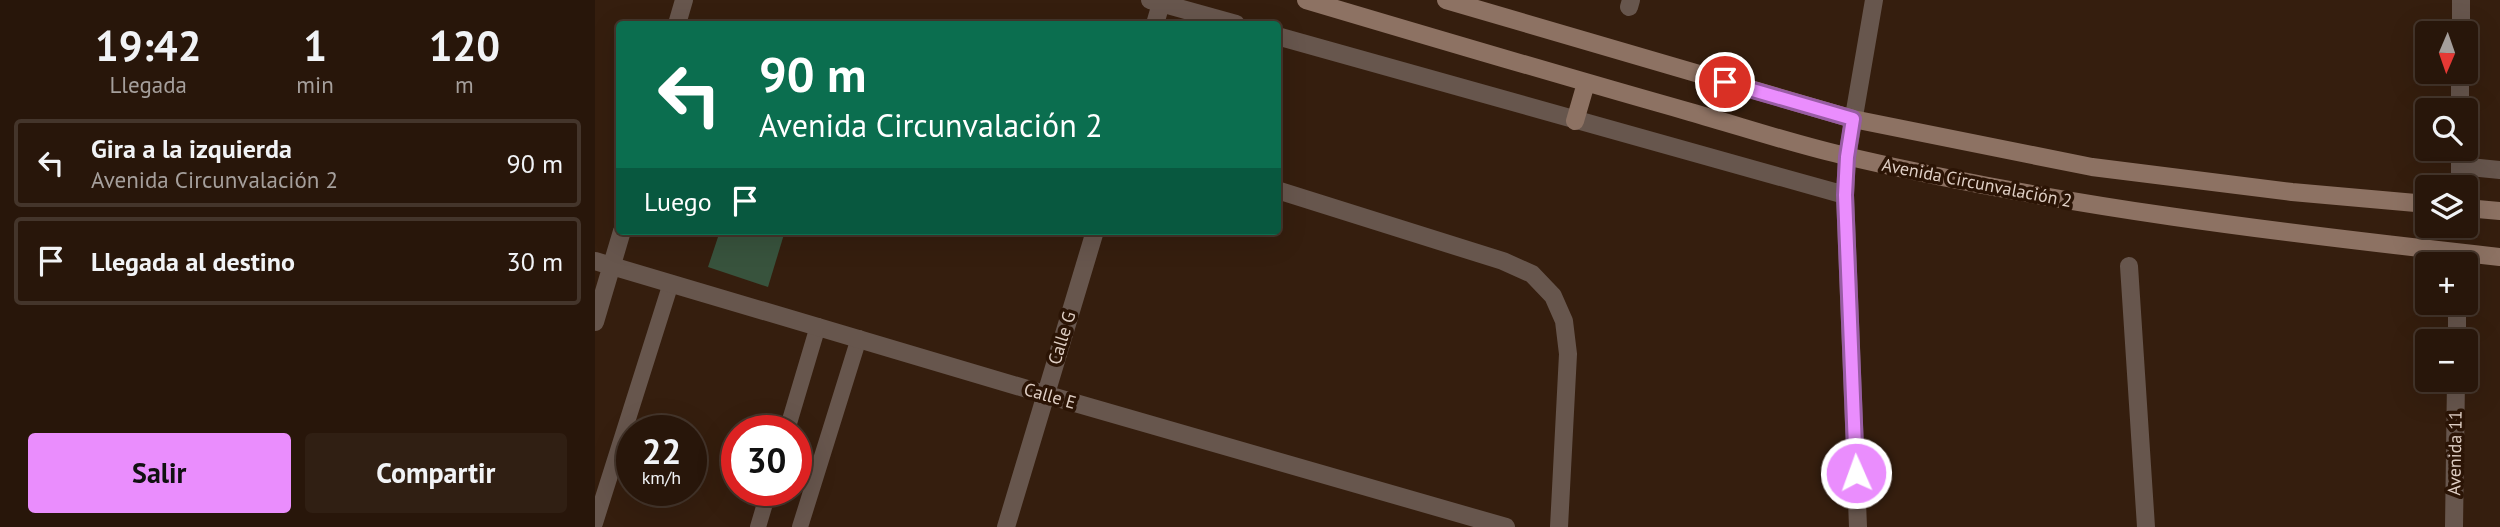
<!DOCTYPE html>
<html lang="es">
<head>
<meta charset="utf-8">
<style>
	body { margin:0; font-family:"PT Sans",sans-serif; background:#301f13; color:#f1f3f6; height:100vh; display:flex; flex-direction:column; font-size:26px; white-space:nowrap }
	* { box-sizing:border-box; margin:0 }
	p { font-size:23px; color:#a59f9c }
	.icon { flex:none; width:38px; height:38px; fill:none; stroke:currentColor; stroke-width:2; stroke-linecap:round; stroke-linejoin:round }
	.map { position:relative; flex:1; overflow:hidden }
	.details { display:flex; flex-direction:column; background:#28160a; width:595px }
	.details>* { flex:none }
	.top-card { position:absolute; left:21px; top:21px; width:665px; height:214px; border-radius:7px; box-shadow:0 7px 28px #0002,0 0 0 2px #44352b; background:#0b6e4f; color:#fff; overflow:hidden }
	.needle { width:46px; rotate:182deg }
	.buttons { position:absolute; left:1820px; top:21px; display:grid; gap:14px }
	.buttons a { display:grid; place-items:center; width:63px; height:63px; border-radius:7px; background:#28160a; box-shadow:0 7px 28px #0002,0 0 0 2px #44352b; font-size:35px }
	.speed { position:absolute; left:21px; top:415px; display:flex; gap:14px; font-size:35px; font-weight:700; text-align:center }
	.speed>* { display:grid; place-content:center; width:91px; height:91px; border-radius:50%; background:#28160a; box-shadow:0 7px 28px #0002,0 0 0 2px #44352b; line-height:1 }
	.speed small { font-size:18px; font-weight:400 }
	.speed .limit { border:10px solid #d22; background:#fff; color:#111 }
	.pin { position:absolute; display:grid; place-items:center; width:60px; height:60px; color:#fff; margin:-30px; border:4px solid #fff; border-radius:50%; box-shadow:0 2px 7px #0007 }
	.me { position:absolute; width:77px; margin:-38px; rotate:358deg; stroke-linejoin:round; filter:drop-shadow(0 0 5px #0008) }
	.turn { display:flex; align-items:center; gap:24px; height:147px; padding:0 28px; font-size:32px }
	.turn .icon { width:91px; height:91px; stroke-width:2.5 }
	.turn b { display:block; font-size:49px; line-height:60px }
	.then { display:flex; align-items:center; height:66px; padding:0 28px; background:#0003; gap:14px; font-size:26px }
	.eta { display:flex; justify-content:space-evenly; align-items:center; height:119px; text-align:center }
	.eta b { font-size:42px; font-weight:700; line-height:49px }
	.primary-button { display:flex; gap:14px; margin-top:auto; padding:14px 28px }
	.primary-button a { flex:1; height:80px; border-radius:7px; background:#ea8dfd; color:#111; font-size:28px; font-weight:700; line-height:80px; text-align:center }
	.primary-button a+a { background:#301f13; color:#f1f3f6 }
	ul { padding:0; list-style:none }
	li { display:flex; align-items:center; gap:21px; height:88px; margin:0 14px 10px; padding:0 14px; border:4px solid #44352b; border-radius:7px }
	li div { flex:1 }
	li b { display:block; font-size:26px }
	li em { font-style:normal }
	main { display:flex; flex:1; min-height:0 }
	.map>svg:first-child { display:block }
	.green { fill:#38533d }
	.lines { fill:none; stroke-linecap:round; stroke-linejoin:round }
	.service { stroke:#67564d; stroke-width:16 }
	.minor { stroke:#67564d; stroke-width:18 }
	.secondary { stroke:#8d7263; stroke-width:18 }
	.route-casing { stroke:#985ca4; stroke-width:18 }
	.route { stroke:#ea8dfd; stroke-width:12 }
	.labels { text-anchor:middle; stroke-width:7; stroke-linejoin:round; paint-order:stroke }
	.street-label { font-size:18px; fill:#dfcfc5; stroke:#2b1405 }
</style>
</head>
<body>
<main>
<section class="details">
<div class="eta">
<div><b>19:42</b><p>Llegada</p></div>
<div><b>1</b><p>min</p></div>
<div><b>120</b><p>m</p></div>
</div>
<ul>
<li><svg class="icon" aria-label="left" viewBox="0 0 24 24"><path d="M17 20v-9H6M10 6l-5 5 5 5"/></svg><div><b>Gira a la izquierda</b><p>Avenida Circunvalación 2</p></div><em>90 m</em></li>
<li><svg class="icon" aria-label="arrive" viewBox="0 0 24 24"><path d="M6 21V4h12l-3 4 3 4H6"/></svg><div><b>Llegada al destino</b></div><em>30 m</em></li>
</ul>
<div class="primary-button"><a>Salir</a><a>Compartir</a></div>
</section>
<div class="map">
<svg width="1905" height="527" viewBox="0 0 1905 527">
	<rect width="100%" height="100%" fill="#351e0e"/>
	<path class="green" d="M 125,231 L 190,231 L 173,287 L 113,267 Z"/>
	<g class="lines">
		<path class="service" d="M 192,430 L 223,326
			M 0,523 L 76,283
			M 163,527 L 174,490
			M 205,527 L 264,338"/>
		<path class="minor" d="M 555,0 L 641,24
			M 1034,7 L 1036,0
			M 82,24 L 89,0
			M 560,24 L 567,0
			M 1866,33 L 1866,0
			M 682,36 L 1250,195
			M 1865,110 L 1865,72
			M 1865,149 L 1865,187
			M 1865,166 L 1905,170
			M 682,190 L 908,261 L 937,274 L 958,296 L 969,321 L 973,354 L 964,527
			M 0,261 L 449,394 L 911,527
			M 1534,266 L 1551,527
			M 0,322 L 27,231
			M 1862,341 L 1862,303
			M 411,527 L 500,231
			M 1263,527 L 1250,195 L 1252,157 L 1279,0
			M 1859,527 L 1861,380"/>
		<path class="secondary" d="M 711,0 C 839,38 967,76 1095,112 C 1148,127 1201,145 1255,157 C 1469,207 1687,233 1905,257
			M 851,0 L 1258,119 L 1497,167 L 1697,192 L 1832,204
			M 980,121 L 991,83
			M 1871,208 L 1905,211"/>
	</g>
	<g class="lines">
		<g class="route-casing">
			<path id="route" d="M 1130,82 L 1258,119 L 1252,157 L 1250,195 L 1261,473"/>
		</g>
		<use href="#route" class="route"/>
	</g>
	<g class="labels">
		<g class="street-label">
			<text transform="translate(1382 183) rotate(11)" y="6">Avenida Circunvalación 2</text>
			<text transform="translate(467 338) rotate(-73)" y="6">Calle G</text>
			<text transform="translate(455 396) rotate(16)" y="6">Calle E</text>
			<text transform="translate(1860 453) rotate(-89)" y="6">Avenida 11</text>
		</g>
	</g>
</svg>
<div class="buttons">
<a><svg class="needle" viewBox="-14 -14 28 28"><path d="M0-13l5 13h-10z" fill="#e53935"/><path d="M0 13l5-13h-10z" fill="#a59f9c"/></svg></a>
<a><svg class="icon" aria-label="search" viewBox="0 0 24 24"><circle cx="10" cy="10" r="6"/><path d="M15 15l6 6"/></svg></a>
<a><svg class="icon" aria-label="layers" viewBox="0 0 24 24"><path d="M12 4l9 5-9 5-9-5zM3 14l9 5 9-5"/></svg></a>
<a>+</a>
<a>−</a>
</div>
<div class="speed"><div>22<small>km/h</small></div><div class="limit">30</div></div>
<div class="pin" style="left:1130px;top:82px;background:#d93025"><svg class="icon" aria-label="arrive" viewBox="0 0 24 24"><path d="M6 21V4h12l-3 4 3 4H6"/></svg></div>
<svg class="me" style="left:1261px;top:473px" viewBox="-20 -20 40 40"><circle r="17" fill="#ea8dfd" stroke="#fff" stroke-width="3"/><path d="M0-11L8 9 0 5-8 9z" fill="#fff"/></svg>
<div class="top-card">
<div class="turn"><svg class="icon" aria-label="left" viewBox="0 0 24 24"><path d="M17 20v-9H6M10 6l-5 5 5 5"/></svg><div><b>90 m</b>Avenida Circunvalación 2</div></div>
<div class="then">Luego<svg class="icon" aria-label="arrive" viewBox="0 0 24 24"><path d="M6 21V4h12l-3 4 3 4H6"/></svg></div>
</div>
</div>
</main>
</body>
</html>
